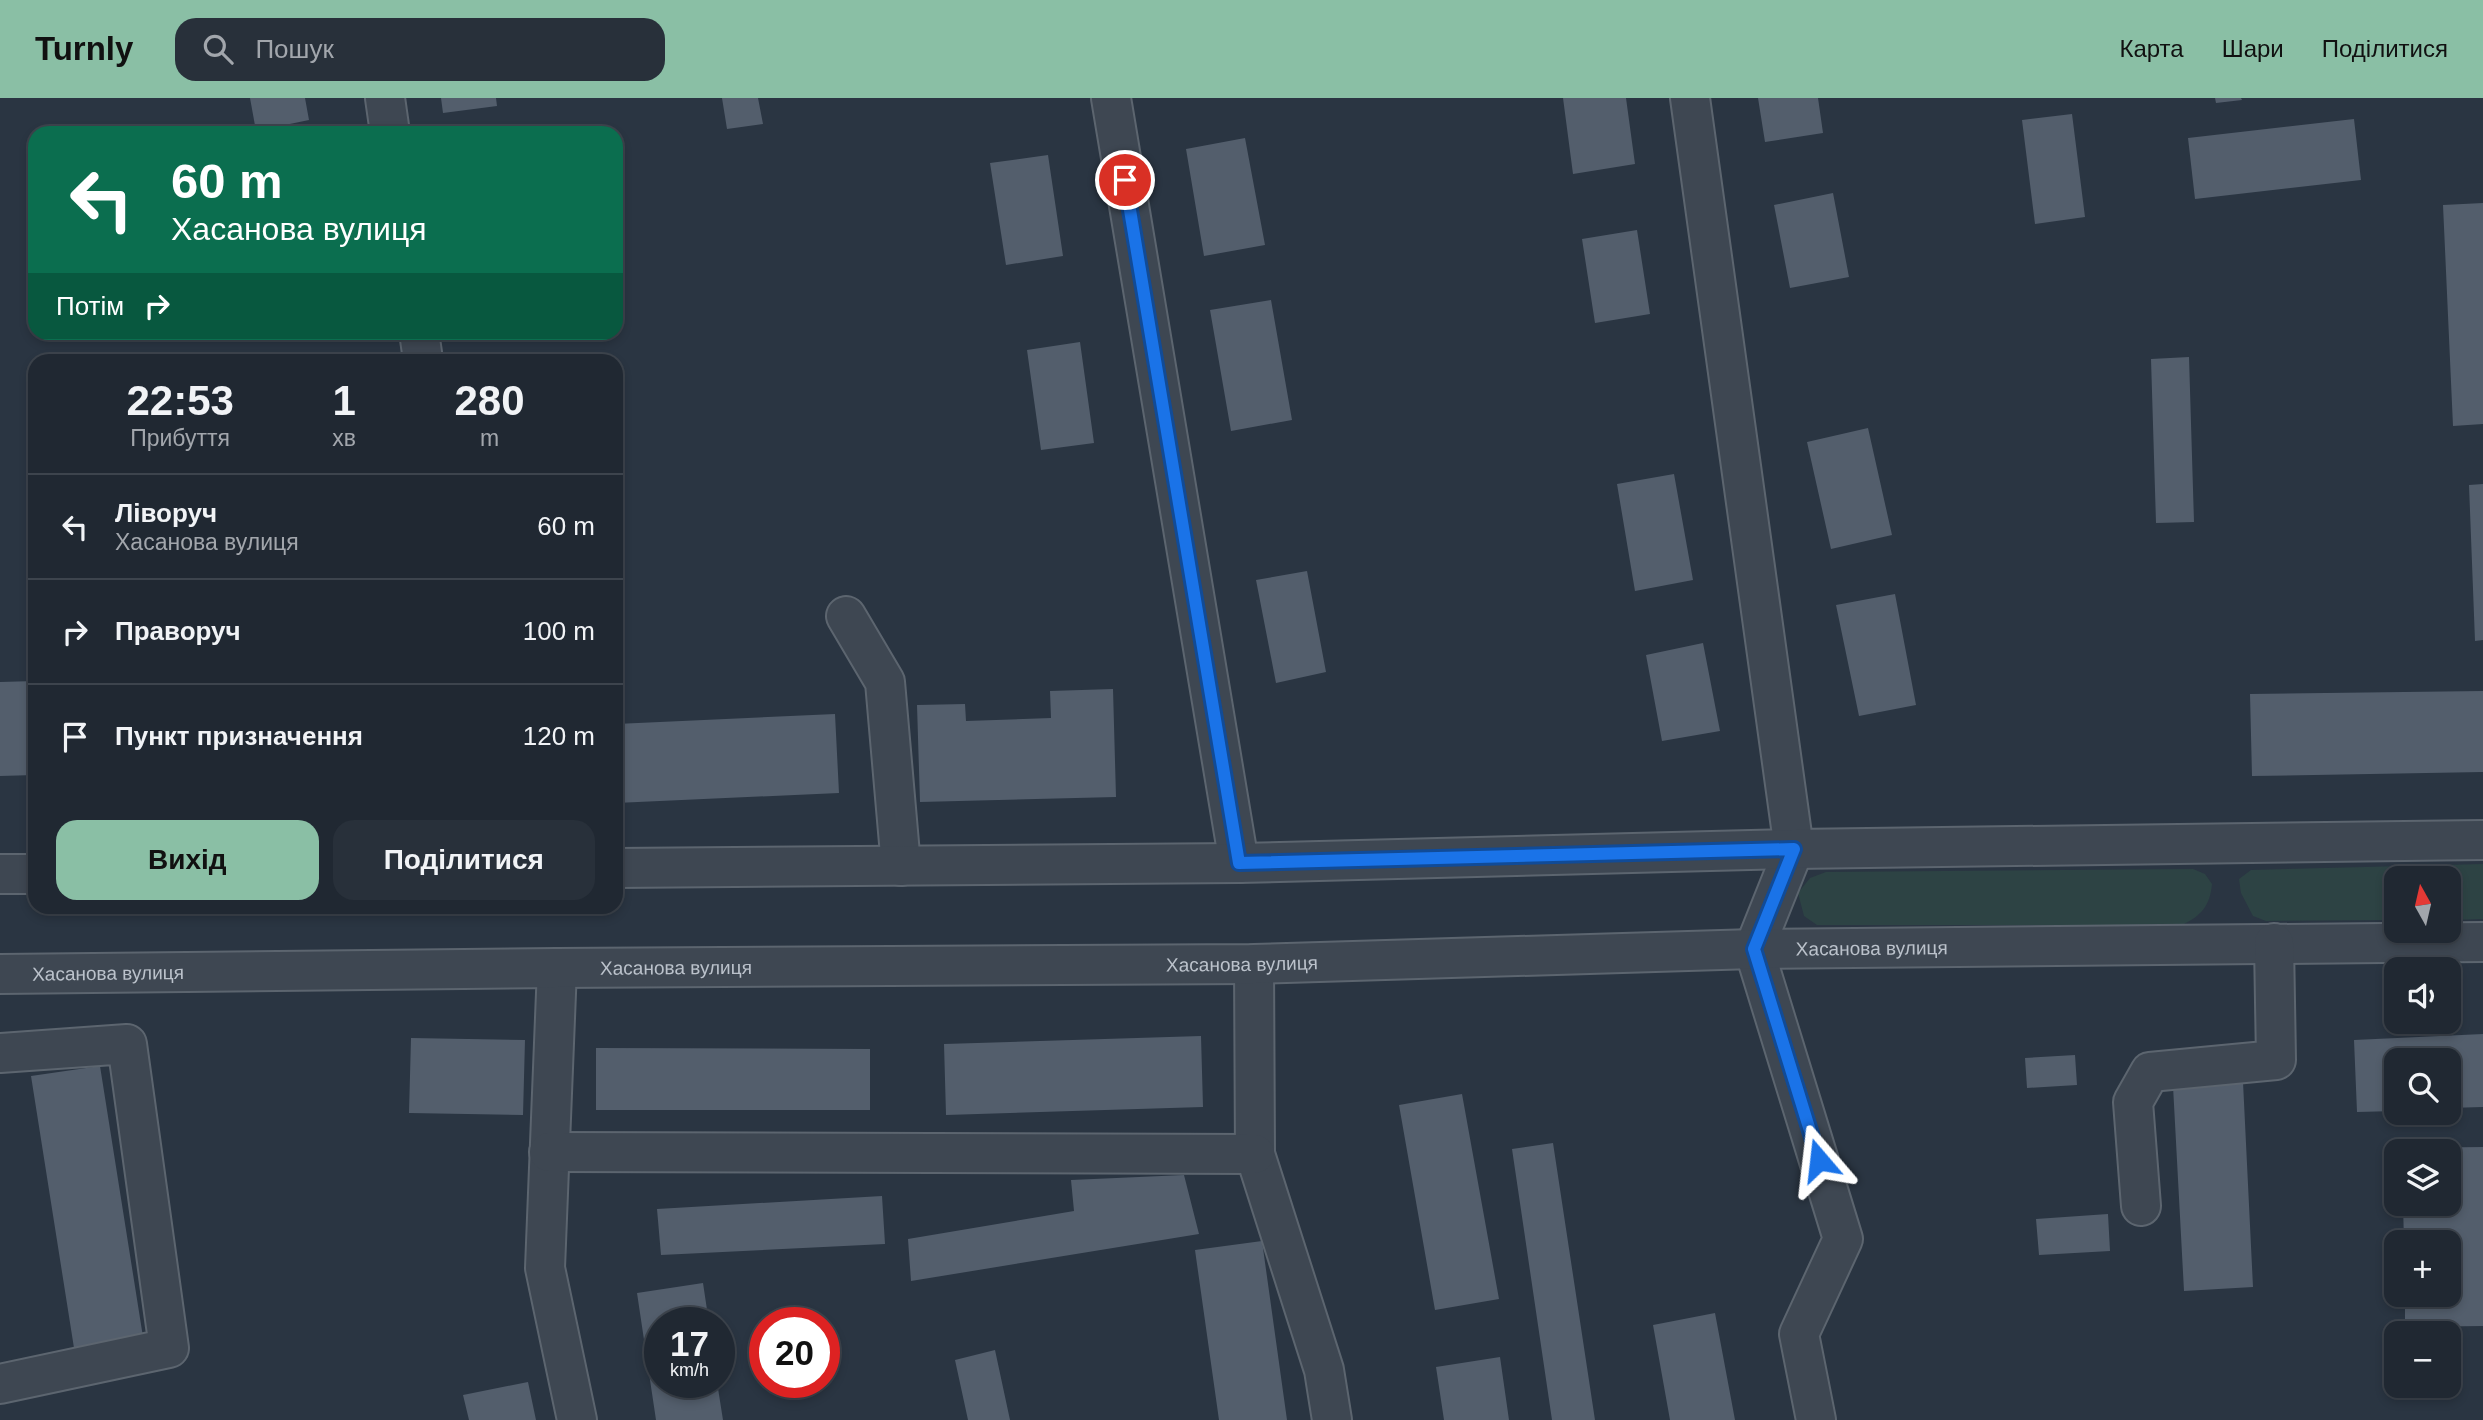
<!DOCTYPE html>
<html lang="uk">
<head>
<meta charset="utf-8">
<style>
	body { margin:0; font-family:Helvetica,sans-serif; background:#28303a; color:#f1f3f6; height:100vh; display:flex; flex-direction:column; font-size:26px; white-space:nowrap }
	* { box-sizing:border-box; margin:0 }
	p { font-size:23px; color:#a2a6ac }
	.icon { flex:none; width:38px; height:38px; fill:none; stroke:currentColor; stroke-width:2; stroke-linecap:round; stroke-linejoin:round }
	.map { position:relative; flex:1; overflow:hidden }
	.panel { position:absolute; left:28px; top:256px; width:595px; height:560px; display:flex; flex-direction:column; background:#202832; border-radius:21px; box-shadow:0 4px 10px #0003,0 0 0 2px #3d444d }
	.panel>* { flex:none }
	.hud { position:absolute; left:28px; top:28px; width:595px; height:214px; border-radius:21px; box-shadow:0 4px 10px #0003,0 0 0 2px #3d444d; background:#0b6e4f; color:#fff; overflow:hidden }
	.needle { width:46px; rotate:352deg }
	.fabs { position:absolute; left:2384px; top:768px; display:grid; gap:14px }
	.fabs a { display:grid; place-items:center; width:77px; height:77px; border-radius:14px; background:#202832; box-shadow:0 4px 10px #0003,0 0 0 2px #3d444d; font-size:35px }
	.speed { position:absolute; left:644px; top:1209px; display:flex; gap:14px; font-size:35px; font-weight:700; text-align:center }
	.speed>* { display:grid; place-content:center; width:91px; height:91px; border-radius:50%; background:#202832; box-shadow:0 4px 10px #0003,0 0 0 2px #3d444d; line-height:1 }
	.speed small { font-size:18px; font-weight:400 }
	.speed .limit { border:10px solid #d22; background:#fff; color:#111 }
	.pin { position:absolute; display:grid; place-items:center; width:60px; height:60px; color:#fff; margin:-30px; border:4px solid #fff; border-radius:50%; box-shadow:0 2px 7px #0007 }
	.me { position:absolute; width:77px; margin:-38px; rotate:343deg; stroke-linejoin:round; filter:drop-shadow(0 0 5px #0008) }
	.turn { display:flex; align-items:center; gap:24px; height:147px; padding:0 28px; font-size:32px }
	.turn .icon { width:91px; height:91px; stroke-width:2.5 }
	.turn b { display:block; font-size:49px; line-height:60px }
	.then { display:flex; align-items:center; height:66px; padding:0 28px; background:#0003; gap:14px; font-size:26px }
	.eta { display:flex; justify-content:space-evenly; align-items:center; height:119px; text-align:center }
	.eta b { font-size:42px; font-weight:800; line-height:49px }
	.cta { display:flex; gap:14px; margin-top:auto; padding:14px 28px }
	.cta a { flex:1; height:80px; border-radius:21px; background:#8abfa5; color:#111; font-size:28px; font-weight:800; line-height:80px; text-align:center }
	.cta a+a { background:#28303a; color:#f1f3f6 }
	ul { padding:0; list-style:none }
	li { display:flex; align-items:center; gap:21px; height:105px; padding:0 28px; border-top:2px solid #3d444d }
	li div { flex:1 }
	li b { display:block; font-size:26px }
	li em { font-style:normal }
	header { display:flex; align-items:center; gap:42px; box-sizing:border-box; height:98px; padding:0 35px; background:#8abfa5; color:#111 }
	header strong { font-size:33px }
	nav { display:flex; gap:38px; margin-inline-start:auto; font-size:24px }
	.search { width:490px; height:63px; background:#28303a; display:flex; align-items:center; gap:18px; box-sizing:border-box; padding:0 24px; border-radius:21px; color:#a2a6ac; font-size:26px }
	.map>svg:first-child { display:block }
	.green { fill:#2d4344 }
	.building { fill:#535e6c }
	.lines { fill:none; stroke-linecap:round; stroke-linejoin:round }
	.minor-casing { stroke:#5c656f; stroke-width:42 }
	.minor { stroke:#3e4752; stroke-width:38 }
	.route-casing { stroke:#114b97; stroke-width:18 }
	.route { stroke:#1a73e8; stroke-width:12 }
	.labels { text-anchor:middle; stroke-width:7; stroke-linejoin:round; paint-order:stroke }
	.street-label { font-size:19px; fill:#bbc2cb; stroke:#232c37 }
</style>
</head>
<body>
<header>
<strong>Turnly</strong>
<div class="search"><svg class="icon" aria-label="search" viewBox="0 0 24 24"><circle cx="10" cy="10" r="6"/><path d="M15 15l6 6"/></svg>Пошук</div>
<nav><a>Карта</a><a>Шари</a><a>Поділитися</a></nav>
</header>
<div class="map">
<svg width="2483" height="1322" viewBox="0 0 2483 1322">
	<rect width="100%" height="100%" fill="#2a3542"/>
	<path class="green" d="M 2483,766 L 2483,821 L 2448,822 L 2448,780 L 2396,780 L 2396,822 L 2266,823 L 2253,818 L 2241,795 L 2239,781 L 2251,772 Z
		M 2193,771 L 2205,776 L 2212,786 C 2210,808 2201,818 2182,827 L 1817,827 L 1804,818 L 1798,795 L 1810,780 L 1826,774 Z"/>
	<path class="building" d="M 250,0 L 305,0 L 309,22 L 256,33 Z
		M 441,0 L 496,0 L 497,8 L 443,15 Z
		M 722,0 L 758,0 L 763,26 L 727,31 Z
		M 1563,0 L 1626,0 L 1635,66 L 1573,76 Z
		M 1758,0 L 1818,0 L 1823,35 L 1765,44 Z
		M 2215,0 L 2241,0 L 2242,2 L 2216,5 Z
		M 2072,16 L 2085,119 L 2035,126 L 2022,22 Z
		M 2354,21 L 2361,82 L 2195,101 L 2188,40 Z
		M 1245,40 L 1265,147 L 1204,158 L 1186,51 Z
		M 1048,57 L 1063,158 L 1006,167 L 990,65 Z
		M 1833,95 L 1849,179 L 1790,190 L 1774,107 Z
		M 2483,105 L 2483,326 L 2453,328 L 2443,107 Z
		M 1637,132 L 1650,216 L 1595,225 L 1582,141 Z
		M 1271,202 L 1292,322 L 1231,333 L 1210,212 Z
		M 1080,244 L 1094,345 L 1041,352 L 1027,252 Z
		M 2189,259 L 2194,424 L 2156,425 L 2151,261 Z
		M 1868,330 L 1892,437 L 1831,451 L 1807,344 Z
		M 1674,376 L 1693,482 L 1635,493 L 1617,386 Z
		M 2483,386 L 2483,542 L 2475,543 L 2469,387 Z
		M 1307,473 L 1326,574 L 1276,585 L 1256,482 Z
		M 1895,496 L 1916,607 L 1859,618 L 1836,507 Z
		M 1703,545 L 1720,633 L 1662,643 L 1646,557 Z
		M 35,583 L 35,677 L 0,678 L 0,584 Z
		M 1113,591 L 1116,699 L 920,704 L 917,607 L 965,606 L 966,623 L 1051,620 L 1050,593 Z
		M 2483,593 L 2483,674 L 2252,678 L 2250,596 Z
		M 835,616 L 839,695 L 616,705 L 616,626 Z
		M 2483,936 L 2483,1009 L 2448,1010 L 2448,962 L 2396,962 L 2396,1013 L 2357,1014 L 2354,942 Z
		M 1201,938 L 1203,1009 L 946,1017 L 944,946 Z
		M 411,940 L 525,942 L 523,1017 L 409,1015 Z
		M 596,950 L 870,951 L 870,1012 L 596,1012 Z
		M 2075,957 L 2077,987 L 2027,990 L 2025,960 Z
		M 100,968 L 143,1239 L 74,1250 L 31,978 Z
		M 2243,984 L 2253,1189 L 2184,1193 L 2173,988 Z
		M 1462,996 L 1499,1201 L 1435,1212 L 1399,1007 Z
		M 1553,1045 L 1595,1322 L 1552,1322 L 1512,1051 Z
		M 2483,1049 L 2483,1228 L 2405,1229 L 2405,1197 L 2448,1197 L 2448,1144 L 2404,1144 L 2403,1106 L 2448,1106 L 2448,1054 L 2402,1054 L 2402,1050 Z
		M 1184,1077 L 1199,1136 L 911,1183 L 908,1141 L 1074,1113 L 1071,1082 Z
		M 882,1098 L 885,1146 L 661,1157 L 657,1111 Z
		M 2108,1116 L 2110,1153 L 2039,1157 L 2036,1121 Z
		M 1262,1143 L 1287,1322 L 1219,1322 L 1195,1152 Z
		M 703,1185 L 709,1225 L 660,1225 L 660,1284 L 717,1284 L 723,1322 L 656,1322 L 637,1195 Z
		M 1715,1215 L 1735,1322 L 1670,1322 L 1653,1227 Z
		M 995,1252 L 1010,1322 L 968,1322 L 955,1262 Z
		M 1500,1259 L 1509,1322 L 1444,1322 L 1436,1269 Z
		M 528,1284 L 536,1322 L 469,1322 L 463,1297 Z"/>
	<g class="lines">
		<g class="minor-casing">
			<g id="minor">
				<path d="M 385,0 L 390,35"/>
				<path d="M 1111,0 L 1239,765"/>
				<path d="M 1690,0 L 1794,751 L 1754,851 L 1843,1141 L 1799,1236 L 1816,1322"/>
				<path d="M 419,234 L 423,262"/>
				<path d="M 846,518 L 885,584 L 901,768"/>
				<path d="M 616,770 L 1239,765 L 1794,751 L 2483,742"/>
				<path d="M 0,776 L 35,776"/>
				<path d="M 1254,866 L 1255,1056 L 1324,1272 L 1332,1322"/>
				<path d="M 557,870 L 545,1170 L 577,1322"/>
				<path id="s1" d="M 0,876 L 557,870 L 1254,866 L 1754,851 L 2483,844"/>
				<path d="M 0,955 L 127,946 L 169,1250 L 0,1286"/>
				<path d="M 549,1054 L 1255,1056"/>
				<path d="M 2141,1108 L 2133,1004 L 2150,974 L 2276,962 L 2274,845"/>
			</g>
		</g>
		<use href="#minor" class="minor"/>
	</g>
	<g class="lines">
		<g class="route-casing">
			<path id="route" d="M 1125,82 L 1239,765 L 1794,751 L 1754,851 L 1819,1062"/>
		</g>
		<use href="#route" class="route"/>
	</g>
	<g class="labels">
		<g class="street-label">
			<text dy="7" stroke="none"><textPath href="#s1" startOffset="1872">Хасанова вулиця</textPath></text>
			<text dy="7" stroke="none"><textPath href="#s1" startOffset="1242">Хасанова вулиця</textPath></text>
			<text dy="7" stroke="none"><textPath href="#s1" startOffset="676">Хасанова вулиця</textPath></text>
			<text dy="7" stroke="none"><textPath href="#s1" startOffset="108">Хасанова вулиця</textPath></text>
		</g>
	</g>
</svg>
<div class="fabs">
<a><svg class="needle" viewBox="-14 -14 28 28"><path d="M0-13l5 13h-10z" fill="#e53935"/><path d="M0 13l5-13h-10z" fill="#a2a6ac"/></svg></a>
<a><svg class="icon" aria-label="sound" viewBox="0 0 24 24"><path d="M4 9h4l5-4v14l-5-4H4zM17 9q2 3 0 6"/></svg></a>
<a><svg class="icon" aria-label="search" viewBox="0 0 24 24"><circle cx="10" cy="10" r="6"/><path d="M15 15l6 6"/></svg></a>
<a><svg class="icon" aria-label="layers" viewBox="0 0 24 24"><path d="M12 4l9 5-9 5-9-5zM3 14l9 5 9-5"/></svg></a>
<a>+</a>
<a>−</a>
</div>
<div class="speed"><div>17<small>km/h</small></div><div class="limit">20</div></div>
<div class="pin" style="left:1125px;top:82px;background:#d93025"><svg class="icon" aria-label="arrive" viewBox="0 0 24 24"><path d="M6 21V4h12l-3 4 3 4H6"/></svg></div>
<svg class="me" style="left:1819px;top:1062px" viewBox="-20 -20 40 40"><path d="M0-17L14 15 0 8-14 15z" fill="#1a73e8" stroke="#fff" stroke-width="4"/></svg>
<div class="hud">
<div class="turn"><svg class="icon" aria-label="left" viewBox="0 0 24 24"><path d="M17 20v-9H6M10 6l-5 5 5 5"/></svg><div><b>60 m</b>Хасанова вулиця</div></div>
<div class="then">Потім<svg class="icon" aria-label="right" viewBox="0 0 24 24"><path d="M7 20v-9h11M14 6l5 5-5 5"/></svg></div>
</div>
<section class="panel">
<div class="eta">
<div><b>22:53</b><p>Прибуття</p></div>
<div><b>1</b><p>хв</p></div>
<div><b>280</b><p>m</p></div>
</div>
<ul>
<li><svg class="icon" aria-label="left" viewBox="0 0 24 24"><path d="M17 20v-9H6M10 6l-5 5 5 5"/></svg><div><b>Ліворуч</b><p>Хасанова вулиця</p></div><em>60 m</em></li>
<li><svg class="icon" aria-label="right" viewBox="0 0 24 24"><path d="M7 20v-9h11M14 6l5 5-5 5"/></svg><div><b>Праворуч</b></div><em>100 m</em></li>
<li><svg class="icon" aria-label="arrive" viewBox="0 0 24 24"><path d="M6 21V4h12l-3 4 3 4H6"/></svg><div><b>Пункт призначення</b></div><em>120 m</em></li>
</ul>
<div class="cta"><a>Вихід</a><a>Поділитися</a></div>
</section>
</div>
</body>
</html>
